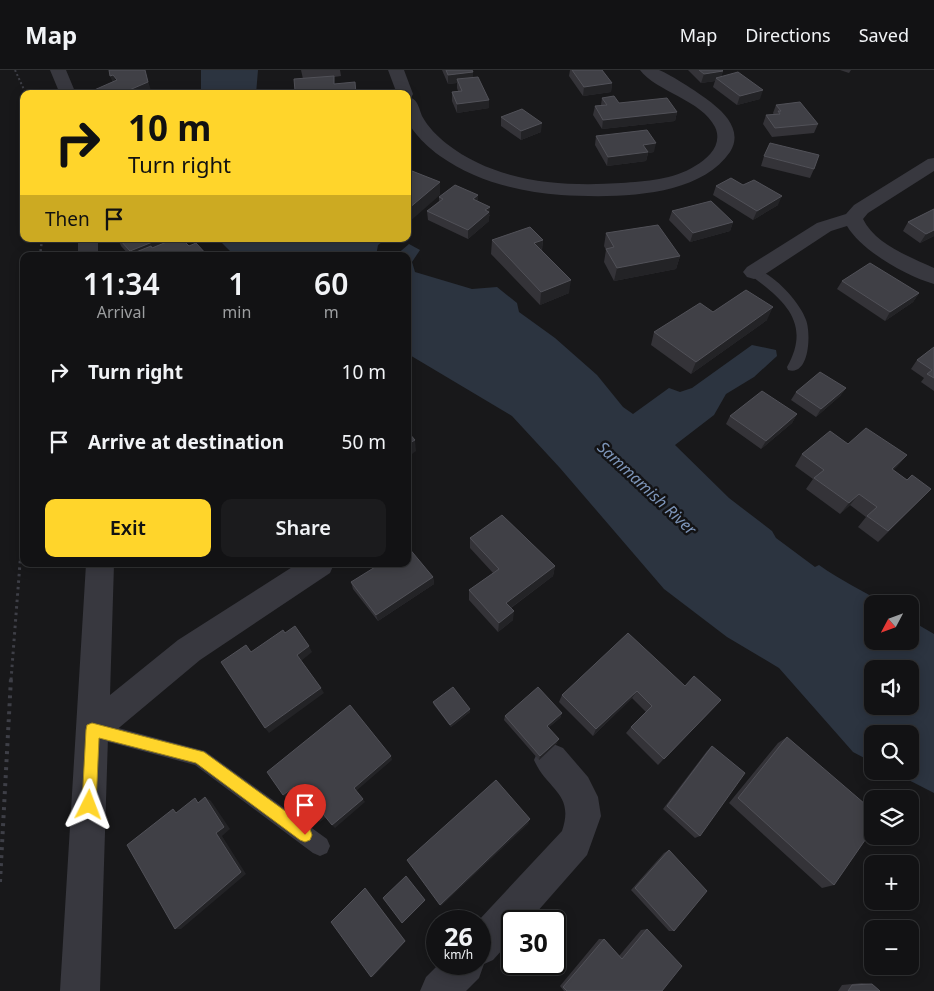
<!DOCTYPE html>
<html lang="en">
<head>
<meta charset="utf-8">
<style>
	body { margin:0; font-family:"Noto Sans",sans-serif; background:#1b1b1d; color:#f1f3f6; height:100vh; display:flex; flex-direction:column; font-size:19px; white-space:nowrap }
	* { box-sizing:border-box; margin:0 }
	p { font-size:16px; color:#9c9ea0 }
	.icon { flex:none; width:28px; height:28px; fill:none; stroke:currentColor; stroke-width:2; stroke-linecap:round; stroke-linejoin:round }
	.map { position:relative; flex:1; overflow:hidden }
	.details { position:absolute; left:20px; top:182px; width:391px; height:315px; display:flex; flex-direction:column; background:#121214; border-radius:10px; box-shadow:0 2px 12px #0003,0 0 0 1px #313234 }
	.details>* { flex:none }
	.hud { position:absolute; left:20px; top:20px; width:391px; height:152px; border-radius:10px; box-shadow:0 2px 12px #0003,0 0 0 1px #313234; background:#ffd52b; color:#111; overflow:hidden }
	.needle { width:32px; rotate:229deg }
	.tools { position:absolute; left:864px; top:525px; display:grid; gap:10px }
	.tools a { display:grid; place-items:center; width:55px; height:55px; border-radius:10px; background:#121214; box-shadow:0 2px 12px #0003,0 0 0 1px #313234; font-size:25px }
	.speed { position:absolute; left:426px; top:840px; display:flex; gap:10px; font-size:25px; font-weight:700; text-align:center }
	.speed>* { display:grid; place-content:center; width:65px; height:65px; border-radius:50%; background:#121214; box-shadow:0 2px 12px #0003,0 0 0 1px #313234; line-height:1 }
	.speed small { font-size:12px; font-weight:400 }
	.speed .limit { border:2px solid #111; border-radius:8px; background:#fff; color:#111 }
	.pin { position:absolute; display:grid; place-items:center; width:42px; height:42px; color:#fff; margin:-51px -21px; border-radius:50% 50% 50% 0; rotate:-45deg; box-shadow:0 0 5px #0007 }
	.pin .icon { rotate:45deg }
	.me { position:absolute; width:55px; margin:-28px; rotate:3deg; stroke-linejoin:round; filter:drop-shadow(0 0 4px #0008) }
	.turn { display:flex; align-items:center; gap:18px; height:105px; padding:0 25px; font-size:22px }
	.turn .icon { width:65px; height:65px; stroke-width:2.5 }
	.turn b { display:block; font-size:35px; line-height:42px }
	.then { display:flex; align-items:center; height:48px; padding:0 25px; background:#0003; gap:10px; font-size:19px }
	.eta { display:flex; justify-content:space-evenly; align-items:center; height:85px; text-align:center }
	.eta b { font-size:30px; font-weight:600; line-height:35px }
	.primary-button { display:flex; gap:10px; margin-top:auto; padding:10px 25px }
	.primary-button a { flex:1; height:58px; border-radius:10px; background:#ffd52b; color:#111; font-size:20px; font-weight:600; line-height:58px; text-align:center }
	.primary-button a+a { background:#1b1b1d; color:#f1f3f6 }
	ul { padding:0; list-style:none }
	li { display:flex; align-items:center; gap:15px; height:70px; padding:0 25px }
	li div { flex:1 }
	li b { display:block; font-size:19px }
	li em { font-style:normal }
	header { display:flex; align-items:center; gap:30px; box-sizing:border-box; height:70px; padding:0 25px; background:#121214; border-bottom:1px solid #313234 }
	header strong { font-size:24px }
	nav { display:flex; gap:28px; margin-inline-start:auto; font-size:18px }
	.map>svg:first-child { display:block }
	.water { fill:#2c3440; fill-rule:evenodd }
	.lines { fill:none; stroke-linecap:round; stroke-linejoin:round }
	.path-far3 { stroke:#3e3f47; stroke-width:2; stroke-dasharray:2 2.5; stroke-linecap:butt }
	.path-far2 { stroke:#3e3f47; stroke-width:2.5; stroke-dasharray:2 3; stroke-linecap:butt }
	.path-far1 { stroke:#3e3f47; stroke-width:3; stroke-dasharray:2.5 4; stroke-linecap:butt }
	.path { stroke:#3e3f47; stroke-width:4; stroke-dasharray:3 5; stroke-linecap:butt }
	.lane { fill:#38383f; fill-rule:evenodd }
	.street { fill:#38383f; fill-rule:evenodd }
	.wall { fill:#343338 }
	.shaded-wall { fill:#232326 }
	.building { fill:#404046; stroke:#515158 }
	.route { fill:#ffd52b; stroke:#a68a1c }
	.labels { text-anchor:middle; stroke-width:5; stroke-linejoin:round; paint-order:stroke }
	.water-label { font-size:16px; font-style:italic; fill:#7d95b9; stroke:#131315 }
</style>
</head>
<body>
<header>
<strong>Map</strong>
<nav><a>Map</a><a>Directions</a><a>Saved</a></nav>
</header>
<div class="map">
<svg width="934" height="921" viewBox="0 0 934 921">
	<rect width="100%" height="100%" fill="#18181a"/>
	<path class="water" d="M201 0H258L256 24H201Z
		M218 169H331L341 173 353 169H386L378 175 376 186H235Z
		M409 174 420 180 412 192 415 202 472 219 497 217 517 233 519 242 555 268 597 305 623 337 633 344 669 318 680 322 692 318 752 275 776 280 777 286 754 307 726 324 714 345 675 375 729 428 772 461 776 468 815 497 819 495C840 510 862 520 884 534H872V571H910V550L934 564V723L891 701H910V664H872V692L853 682 779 598 727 567 664 519 560 398 512 346 408 284V186H395ZM872 599H910V636H872Z"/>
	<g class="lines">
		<path class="path-far3" d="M15 0 26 24"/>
		<path class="path-far2" d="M40 186 42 169"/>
		<path class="path-far1" d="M11 610 24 441"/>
		<path class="path" d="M0 812 11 608"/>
		<path class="lane" d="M754 198C773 203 800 232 806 250 811 262 810 307 788 300L787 297C812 253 784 230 750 205L748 202 750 199Z
			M92 651 205 681 327 769 330 776 327 783 320 786 313 783 195 695 86 666 83 660 86 654Z"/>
		<path class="street" d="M50 0H66L76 24H60Z
			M388 0H404L413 24 411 28C418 30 419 39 422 46 428 57 437 66 447 74 496 112 561 117 621 113 646 111 673 110 695 96 709 88 723 74 715 57 702 30 655 21 640 0 645 0 654 0 659 0 670 4 704 26 713 34 728 46 742 63 730 82 698 129 612 128 561 125 519 122 475 111 440 86 430 79 411 62 408 50 405 43 408 32 408 24H397Z
			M934 88V101L868 143 863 149C875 174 910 187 934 198V214C906 206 862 181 847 156L831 161 761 207 754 209 747 207 743 202 747 197 817 153 846 144 854 135 928 89Z
			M78 169H98V186H78Z
			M86 494H114L110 625 178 570 297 494H334L330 503 200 590 108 667 100 921H60Z
			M551 673 563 678 588 707 598 727 601 746 587 785 529 851H512V869L493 890 484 894 479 908 466 921H420L426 907 439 894H480V851H478L562 761C575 723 547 720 534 690L539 678Z"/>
	</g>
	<path class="wall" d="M301 0H342H340L341 6 334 7 295 21 303 9Z
		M442 0H472L473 2V7L489 38 457 43 452 31V22L458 21 457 18V13L448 14Z
		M570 0H602L612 13 611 22 583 26 569 6Z
		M688 0H722L723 1 721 7 760 29 737 35 713 17 715 11 701 13Z
		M840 0H851L849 3Z
		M602 28 619 33 677 42 675 51 602 59 593 45 595 36 601 35Z
		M776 35 818 54 814 63 772 67 763 54 766 45H774L773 43Z
		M501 47 541 62 521 70 501 56Z
		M596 66 654 82 648 83 646 91 607 96 595 75Z
		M764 86 814 99 810 108 761 96Z
		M716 116 778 135 753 150 713 125Z
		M478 125V131L490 146H489V151L468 169 428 150 427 141 439 131V127Z
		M934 139V166L920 173 903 161 908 152Z
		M672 141 733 152 730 161 690 172 669 150Z
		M606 163 680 186 676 199 614 211 604 192 606 180 604 176Z
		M118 169H167L168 171 189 176 129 185 121 176Z
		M492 170H543L542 180 569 223 540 235 491 184Z
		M842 211 919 223 913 232 885 251 837 219Z
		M713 242 767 250 691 304 651 275 654 262Z
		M934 277V321L921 312 924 308 911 299 917 290Z
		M846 318 840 326 816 347 791 330 796 322Z
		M797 344 792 353 761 379 726 354 730 346Z
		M848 374 907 385 893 400 907 410 931 419 878 472 858 457 866 447 850 435 840 444 806 419 813 409 795 396 802 384Z
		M470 468 555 496 553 506 511 538 513 550 498 562 469 530V520L493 503 470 478Z
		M433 507 434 514 378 551 353 519 351 512Z
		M685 616 721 630 658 695 626 663 631 657 646 642 632 628 593 666 559 632 562 625Z
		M433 632 470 639V642L451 657 434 635Z
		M562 643 560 648 549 657 557 673 539 690 504 650 505 646Z
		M787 667 834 815 822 818 729 733 778 673Z
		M712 676 700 766 695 768 663 739 707 681Z
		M669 780 674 861H669L631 820 664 783Z
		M647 859 662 921H564L560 916 599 869H604L619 886 641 860Z
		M862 913 872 914 880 921H838L842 915Z"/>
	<path class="shaded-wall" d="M145 0 151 21 145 24H120Z
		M723 1 720 10 716 8 715 11 701 13 704 4Z
		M473 2V11L457 9V13L448 14V5Z
		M113 5 117 14 114 15 110 6Z
		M612 13 611 22 583 26 584 17Z
		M763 20 760 29 737 35 740 26Z
		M489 30V38L457 43V34Z
		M677 42 675 51 602 59 603 50Z
		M542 53 541 62 521 70V61Z
		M656 73 654 82 648 83 646 91 607 96 608 87 643 75Z
		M440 112V125L408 153V139Z
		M478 125V134L473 129Z
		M782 126 778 135 753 150 757 141Z
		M490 137 489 151 468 169V160L485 140Z
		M733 152 730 161 690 172 693 163Z
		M934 160V166L920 173 926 164Z
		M160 169H167L169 175 132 186 130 181Z
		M543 170 541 183 534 173Z
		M680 186 676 199 614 211 617 198Z
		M571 210 569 223 540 235 541 222Z
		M919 223 913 232 885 251 890 242Z
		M773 237 767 250 691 304 696 292Z
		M846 318 840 326 816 347 821 339Z
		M797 344 792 353 761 379 766 371Z
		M415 370 416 381 408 387V374Z
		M907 385 897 397 882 411 892 399Z
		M859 424 850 435 840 444 849 433Z
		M555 496 553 506 505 542 506 533Z
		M433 507 434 514 378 551 376 545Z
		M514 541 513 550 498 562 499 553Z
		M309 576 312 582 301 591 297 585Z
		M321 618 324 623 269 663 265 658Z
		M637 621 632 628 593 666 596 659Z
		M470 639V642L451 657 450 655Z
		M562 643 560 648 546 660 547 656Z
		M559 669 557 673 539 690 540 686Z
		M391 686 392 690 356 721 354 718Z
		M294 717 298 720 287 729 283 725Z
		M205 727 211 731 230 759 222 766 246 804 181 859H175L216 763Z
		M363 729 365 732 335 758 332 755Z
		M323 744 326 747 320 752 317 749Z
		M530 749 528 754 441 836 440 835Z
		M365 818 367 820 406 871 373 907H371Z
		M425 830V831L403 853H402Z"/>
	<path class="building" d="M109 0H145L148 12 120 24H96L92 21 117 10 113 5 110 6Z
		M446 0H472L473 2 448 5Z
		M572 0H602L612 13 584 17Z
		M699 0H722L723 1 704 4Z
		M738 2 763 20 740 26 716 8Z
		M334 6V14L355 12 356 24H292V21H295L294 9Z
		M478 7 489 30 457 34 452 22 462 21 457 9Z
		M614 26 619 33 667 28 677 42 603 50 595 36 607 35 602 28Z
		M800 32 818 54 775 58 766 45 780 44 778 41H781L776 35Z
		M522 39 542 53 521 61 501 47Z
		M647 60 656 73 643 75 648 82 608 87 596 66Z
		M770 73 819 85 814 99 764 86Z
		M412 101 440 112 408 139V105Z
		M731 108 743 115 754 110 782 126 757 141 716 116Z
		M455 115 478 125 473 129 490 137 485 140 489 142 468 160 427 141 443 129 439 127Z
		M711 131 733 152 693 163 672 141Z
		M934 139V160L926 164 908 152Z
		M658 155 680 186 617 198 606 179 614 177 606 163Z
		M530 157 543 170 534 173 571 210 541 222 492 170Z
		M119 169H160L130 181Z
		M174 169H182L189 176 196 173 208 186H126L151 176 152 178Z
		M870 193 919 223 890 242 842 211Z
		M746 220 773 237 696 292 654 262 700 233 713 242Z
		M934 277V308L927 304 932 300 917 290Z
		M820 302 846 318 821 339 796 322Z
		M762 321 797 344 766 371 730 346Z
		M866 358 907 385 892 399 907 410 912 405 931 419 888 461 867 446 877 437 859 424 849 433 814 408 824 400 802 384 830 361 848 374Z
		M408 362 415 370 408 374Z
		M502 445 555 496 506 533 514 541 499 553 469 520 499 499 470 468Z
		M408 477 433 507 376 545 351 512 380 494H408Z
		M295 556 309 576 297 585 321 618 265 658 221 592 246 575 251 582 283 560 285 563Z
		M628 563 685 616 694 606 721 630 664 689 631 657 652 636 637 621 596 659 562 625Z
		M453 617 470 639 450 655 433 632Z
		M538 617 562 643 547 656 559 669 540 686 505 646Z
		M350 635 391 686 354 718 363 729 332 755 323 744 317 749 294 717 283 725 267 702Z
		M787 667 872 740V760L834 815 738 728Z
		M712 676 745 703 700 766 667 736Z
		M496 710 530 749 440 835 407 790Z
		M205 727 224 757 216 763 241 802 175 859 127 775 173 739 176 743 195 728 198 733Z
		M669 780 707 821 674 861 635 818Z
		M406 806 425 830 402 853 383 828Z
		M365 818 405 871 371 907 331 852Z
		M647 859 682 896 662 921H567L563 917 604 869 622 889Z
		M872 914 880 921H848L852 915Z"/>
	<path class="route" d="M92 653 204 682 310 759 312 765 310 770 305 772 300 770 196 693 99 668 96 735 94 740 89 742 84 740 82 735 86 660 87 655Z"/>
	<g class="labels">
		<g class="water-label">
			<text transform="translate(647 418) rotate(43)" y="6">Sammamish River</text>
		</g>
	</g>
</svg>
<div class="tools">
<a><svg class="needle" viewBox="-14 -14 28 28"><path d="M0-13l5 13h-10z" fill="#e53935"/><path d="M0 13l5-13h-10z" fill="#9c9ea0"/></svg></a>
<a><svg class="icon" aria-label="sound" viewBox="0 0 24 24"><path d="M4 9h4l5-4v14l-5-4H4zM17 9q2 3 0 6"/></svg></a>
<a><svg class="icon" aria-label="search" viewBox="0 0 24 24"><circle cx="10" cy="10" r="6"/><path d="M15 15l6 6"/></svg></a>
<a><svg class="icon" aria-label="layers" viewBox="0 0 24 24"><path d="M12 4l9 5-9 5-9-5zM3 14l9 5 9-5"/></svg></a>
<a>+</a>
<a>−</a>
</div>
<div class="speed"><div>26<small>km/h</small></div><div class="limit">30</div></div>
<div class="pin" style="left:305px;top:765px;background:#d93025"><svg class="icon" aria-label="arrive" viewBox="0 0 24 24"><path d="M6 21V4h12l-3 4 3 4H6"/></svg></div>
<svg class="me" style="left:89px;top:735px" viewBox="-20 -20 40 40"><path d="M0-17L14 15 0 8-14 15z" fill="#ffd52b" stroke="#fff" stroke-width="4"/></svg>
<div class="hud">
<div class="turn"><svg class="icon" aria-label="right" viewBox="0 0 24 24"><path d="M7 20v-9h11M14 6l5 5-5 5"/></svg><div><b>10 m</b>Turn right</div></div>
<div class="then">Then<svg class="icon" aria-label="arrive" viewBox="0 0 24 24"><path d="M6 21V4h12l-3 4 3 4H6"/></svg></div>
</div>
<section class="details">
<div class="eta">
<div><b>11:34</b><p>Arrival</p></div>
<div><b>1</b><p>min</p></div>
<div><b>60</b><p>m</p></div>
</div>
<ul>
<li><svg class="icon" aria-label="right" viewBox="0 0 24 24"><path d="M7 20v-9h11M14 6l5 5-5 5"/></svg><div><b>Turn right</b></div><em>10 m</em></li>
<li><svg class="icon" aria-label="arrive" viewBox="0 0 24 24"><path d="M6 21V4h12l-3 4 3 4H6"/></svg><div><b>Arrive at destination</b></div><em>50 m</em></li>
</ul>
<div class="primary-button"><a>Exit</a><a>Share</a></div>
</section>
</div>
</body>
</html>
